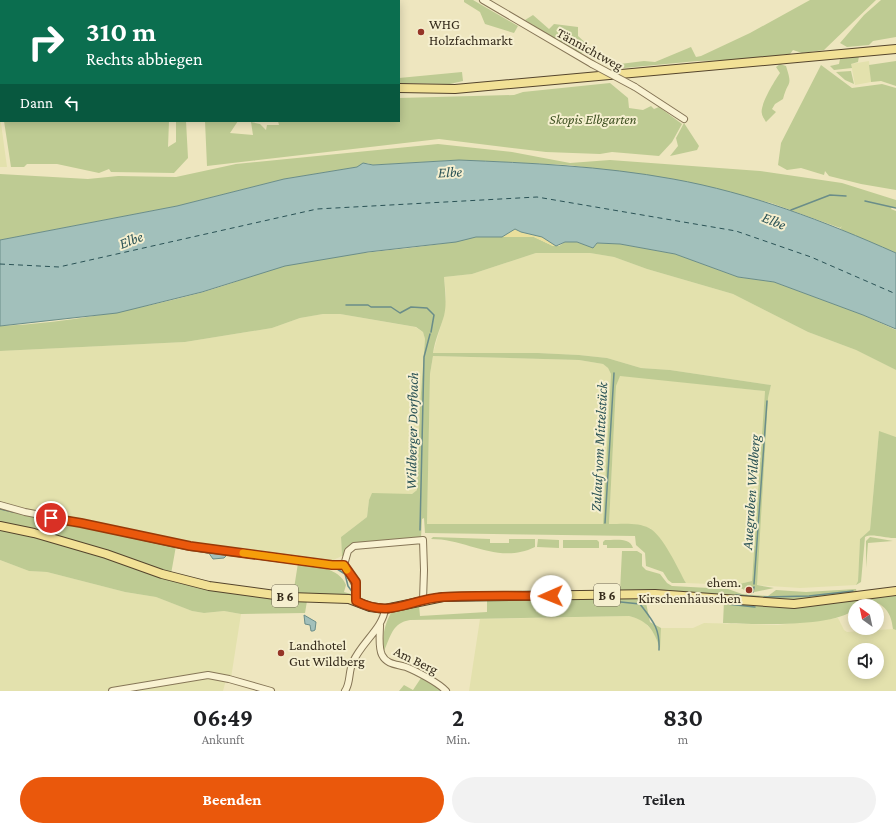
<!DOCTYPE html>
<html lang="de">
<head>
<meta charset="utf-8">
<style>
	body { margin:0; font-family:"Crimson Pro",serif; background:#f2f2f2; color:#202124; height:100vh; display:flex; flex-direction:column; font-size:15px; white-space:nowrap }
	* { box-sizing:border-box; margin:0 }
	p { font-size:13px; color:#757577 }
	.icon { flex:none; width:22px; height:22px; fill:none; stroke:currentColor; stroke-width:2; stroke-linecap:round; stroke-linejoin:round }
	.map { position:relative; height:691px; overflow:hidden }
	.sheet { display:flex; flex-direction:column; background:#fff; flex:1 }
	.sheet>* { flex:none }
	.hud { position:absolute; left:0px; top:0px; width:400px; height:122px; box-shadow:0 2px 10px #0003; background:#0b6e4f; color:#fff; overflow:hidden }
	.needle { width:26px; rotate:327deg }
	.controls { position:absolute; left:848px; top:599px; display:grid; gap:8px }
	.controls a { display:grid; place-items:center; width:36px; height:36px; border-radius:50%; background:#fff; box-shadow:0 2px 10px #0003; font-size:20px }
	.pin { position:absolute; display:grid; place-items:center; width:34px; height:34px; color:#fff; margin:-17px; border:2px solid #fff; border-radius:50%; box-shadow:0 1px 4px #0007 }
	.me { position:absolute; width:44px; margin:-22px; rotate:269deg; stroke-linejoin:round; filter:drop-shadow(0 0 3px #0008) }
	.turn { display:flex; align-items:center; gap:14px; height:84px; padding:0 20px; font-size:18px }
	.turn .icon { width:52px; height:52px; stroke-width:2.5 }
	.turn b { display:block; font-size:28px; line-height:34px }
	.then { display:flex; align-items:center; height:38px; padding:0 20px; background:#0003; gap:8px; font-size:15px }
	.eta { display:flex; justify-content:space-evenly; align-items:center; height:68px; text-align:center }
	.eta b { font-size:24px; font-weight:700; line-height:28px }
	.button { display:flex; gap:8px; margin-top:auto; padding:8px 20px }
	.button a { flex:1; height:46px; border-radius:24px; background:#ea580c; color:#fff; font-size:16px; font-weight:700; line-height:46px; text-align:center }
	.button a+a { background:#f2f2f2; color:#202124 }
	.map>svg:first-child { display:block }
	.farmland { fill:#e3e1ad; fill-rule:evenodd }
	.green { fill:#becb93; fill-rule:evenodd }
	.sand { fill:#eadf9c }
	.water { fill:#a2c0bb; stroke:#6a8d89 }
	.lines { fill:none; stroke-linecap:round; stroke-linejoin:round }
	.stream { stroke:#6a8d89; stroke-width:1.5 }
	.ferry { stroke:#2b5356; stroke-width:1; stroke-dasharray:5 4; stroke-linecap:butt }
	.minor-casing { stroke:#867657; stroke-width:8 }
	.major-casing { stroke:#54442c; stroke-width:10 }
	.minor { stroke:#f9f2d2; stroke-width:6 }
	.major { stroke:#f2e196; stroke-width:8 }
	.minor-bridge-casing { stroke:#867657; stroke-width:8; stroke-linecap:butt }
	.minor-bridge { stroke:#f9f2d2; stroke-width:6 }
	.route-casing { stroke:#983908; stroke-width:10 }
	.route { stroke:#ea580c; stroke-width:7 }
	.slow { stroke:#f59e0b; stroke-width:7 }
	.poi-dot { fill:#953527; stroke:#f5efcf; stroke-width:1.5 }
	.labels { text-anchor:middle; stroke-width:4; stroke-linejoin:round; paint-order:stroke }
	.shield { fill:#f5efcf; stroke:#6f6652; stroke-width:1 }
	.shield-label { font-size:13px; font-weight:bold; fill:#362c1c }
	.poi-label { font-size:14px; fill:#362c1c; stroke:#f5efcf; text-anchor:start }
	.street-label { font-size:14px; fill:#362c1c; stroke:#f5efcf }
	.park-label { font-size:14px; font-style:italic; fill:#405223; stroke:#f5efcf }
	.water-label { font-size:15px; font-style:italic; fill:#2b5356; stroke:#f5efcf }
</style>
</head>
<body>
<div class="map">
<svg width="896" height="691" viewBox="0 0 896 691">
	<rect width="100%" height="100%" fill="#eee6bf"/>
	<path class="farmland" d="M869 61 871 82 855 85 851 64Z
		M0 116 7 167H0Z
		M536 253H590L614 257 647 269 733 294 808 332 856 350 896 370V437L879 432 870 530 860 539 858 581 856 585 800 588 756 585 768 398 771 385 670 370 641 368 607 358 579 355 538 353H433L444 315 446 295 444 277 472 274Z
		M323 314H340L415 327 423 332 425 339 420 406 417 490 412 494 369 500 367 517 341 537 342 556 331 561 317 558H299L176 542 95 523 51 516 0 503V351L185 342 272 328 300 318Z
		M433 356 579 360 603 364 608 368 611 374 603 525 427 524 430 374Z
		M620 375 765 391 752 581 735 585 686 583 657 535 650 528 609 524 616 386Z
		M0 560 29 571 47 572 125 592 156 597 192 611 204 613 224 611 241 614 231 678 226 680 223 691H0Z
		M629 616 642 620 655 634 659 647 661 628H693L704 623 778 625 838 618 844 630 847 632 893 629 896 630V691H469L480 619ZM855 650H877V672H855Z"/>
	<path class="green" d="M464 0H473L518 26 514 33 485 24 480 12 464 2Z
		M810 0H876L824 50 802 53 793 50 790 54 736 60 697 61 614 69 612 65 644 61 655 62 691 47 696 57 701 56 750 33Z
		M881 0H896V37L873 41 869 45 847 47 840 43 864 15Z
		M533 15 549 29 554 24 578 27V36L589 46 587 51 579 54 525 20Z
		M859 56 858 62 851 64 852 68 834 70 830 66 839 64 840 59Z
		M896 61V86L881 81 871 82 869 65Z
		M780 64 786 66C793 88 788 79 783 99L775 104 772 109 776 112 766 122C765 120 762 116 762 114 759 106 775 80 780 73L776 67Z
		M821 65 852 88 882 84 896 88V190L861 184 829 176 825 171 824 175 801 168 787 170 778 165 781 143Z
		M851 71 854 84 845 80 836 72Z
		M462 72 463 81 450 84 399 83V78Z
		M610 83 628 98 629 108 643 110 651 106 654 109 659 107 682 124 672 142 659 156 612 152 600 154 546 152 439 139 207 166 205 121H238L230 133 253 135 251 122 260 124 266 130 267 125H279L278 121H399V98L514 95 523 92Z
		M4 121H169L168 147 176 142V121H186L188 158 174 173 111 172 109 169 99 173 57 164H27L24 167H11Z
		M684 123 699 146 697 150 670 156 678 146 676 138Z
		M438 144 512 152 570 163 610 160 760 171 842 183 896 200V207H892L891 209 896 211V253L840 229 842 226 840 228 771 203 673 179 568 165 459 160 373 165 367 163 357 167 284 179 177 206 0 240V174L88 179 118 176 176 177 236 164Z
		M476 237H534L553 246H559L565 242H577L593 248 597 243 620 244 675 254 738 277 774 282 863 315 896 330V370L856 350 808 332 733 294 647 269 614 257 590 253H536L472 274 444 277C445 290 447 304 444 316 440 329 435 340 433 353H538L579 355 607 358 641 368 670 370 771 385 768 398 757 585 774 588 750 593 735 585 752 581 765 391 620 376 616 386 609 524C621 524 638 522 649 528 663 535 678 569 686 583H672L668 580 663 572 646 566 645 553 636 545 635 536 425 533 424 518 422 519 421 538 354 543 344 557 342 556 341 537 367 517 369 500 372 493 412 494 417 490 420 406 425 339 423 332 416 327 340 314H323L300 318 272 328 185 342 0 351V326C68 323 135 310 200 293 229 285 256 274 284 266 347 250 414 252 476 237ZM433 356 579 360 603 364 608 368 611 374 603 524H427L430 374Z
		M879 431 896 437V538C887 539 872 533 865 537L861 582 856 585 858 581 860 539 870 530Z
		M0 508 25 515 83 524 176 546 171 574 0 523Z
		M0 529 34 535 104 555 162 576 307 601 305 613 241 614 224 611 204 613 192 611 156 597 125 592 47 572 29 571 0 560Z
		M433 537 490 539V543H509V539H535V547C498 565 468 539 431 539Z
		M870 537 893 541 868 543 866 568V541Z
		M538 539 559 540V548L537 547Z
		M563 540H597L599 542V548H563Z
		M605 540C615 540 630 537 633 548H607V545H603V542Z
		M622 551H637L642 554V566L646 570 660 574 667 583 672 586 728 589 742 594 768 596 776 590 806 592 856 589 857 593 794 601 666 591H620Z
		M298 563C315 567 339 567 346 585L344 592 355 595 353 597 293 595Z
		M896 594V630L893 629C891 612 885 604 868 600L860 606H855V609C834 628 753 624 723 623L724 602 778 607Z
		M487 598H645L650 622 661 628 660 649C654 630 648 621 629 616L410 620C392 623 391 636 384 651 381 640 385 623 391 613L419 605 420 616 487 612Z
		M421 678 443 691H399L404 685 413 690Z"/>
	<path class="sand" d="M515 229 521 232 542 237 556 246H553L534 237H502Z"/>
	<path class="water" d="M459 160C530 163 602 166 673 179 751 193 824 221 896 253V329L863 315 774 282 738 277 675 254 620 244 597 243 593 248 577 242H565L556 246 542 237 521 232 515 229 502 237H476L456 242 368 252 285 266 202 292 117 313 0 326V240L177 206 284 179 357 167 363 163 373 165Z
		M208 552 227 555 224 558 213 559Z
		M304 615 316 622 315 630 313 631H311L310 625 305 624Z"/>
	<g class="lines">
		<path class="stream" d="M865 201 896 208
			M791 210 830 195 846 196
			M346 305H368L371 307H391L400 313 411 307 427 308 434 315 431 332
			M0 509 13 512
			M26 515 67 523
			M605 523 614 373
			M420 530 424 357 430 334
			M143 540 186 549
			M198 551 208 553
			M334 567 345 574 348 586 353 593
			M754 584 767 401
			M753 592 754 587
			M736 595 759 597
			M764 597 809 596 853 591
			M611 601 640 604C653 621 660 628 659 650
			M717 603 755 607"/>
		<path class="ferry" d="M0 264 59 267 317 209 537 197 736 231 811 257 896 294"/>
		<g class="minor-casing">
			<path id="minor" d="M136 0 138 1
				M483 0 592 64
				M635 87 684 119
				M0 505 25 512 81 523 190 547 332 565H344
				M344 565 348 551 354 546 423 540 424 570 423 600
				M344 565C351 578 359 585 356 601
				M380 625C380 634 378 647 382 655 387 665 397 664 406 667 416 671 439 683 446 691
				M112 691 208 675 229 679 271 691
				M345 691C351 682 348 672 353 662 361 643 383 628 385 609"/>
		</g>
		<g class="major-casing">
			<path id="major" d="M231 0 232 1
				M399 88 455 89 896 49
				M0 526 34 533 106 554 162 574 209 586 290 597 349 599 370 607 385 609 443 597 655 594 794 604 896 591"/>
		</g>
		<use href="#minor" class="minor"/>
		<use href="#major" class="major"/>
		<g class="minor-bridge-casing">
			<path id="minor-bridge" d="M592 64 635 87"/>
		</g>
		<use href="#minor-bridge" class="minor-bridge"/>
	</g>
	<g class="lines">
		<g class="route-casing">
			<path id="route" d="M51 518 81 523 190 546 332 565H344L356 582V601C392 619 408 599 443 597 479 595 515 596 551 596"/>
		</g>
		<use href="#route" class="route"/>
		<path class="slow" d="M243 553 332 565H344L347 570"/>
	</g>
	<g class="poi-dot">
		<circle cx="421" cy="32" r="4"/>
		<circle cx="749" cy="590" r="4"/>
		<circle cx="281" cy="653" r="4"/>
	</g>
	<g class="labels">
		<g class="shield">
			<rect x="594" y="584" width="26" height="22" rx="3"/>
			<rect x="272" y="585" width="26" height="22" rx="3"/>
		</g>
		<g class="shield-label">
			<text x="607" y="600">B 6</text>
			<text x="285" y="601">B 6</text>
		</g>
		<g class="poi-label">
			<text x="429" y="29">WHG<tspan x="429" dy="16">Holzfachmarkt</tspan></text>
			<text x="741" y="587" text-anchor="end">ehem.<tspan x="741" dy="16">Kirschenhäuschen</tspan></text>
			<text x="289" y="650">Landhotel<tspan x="289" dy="16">Gut Wildberg</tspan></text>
		</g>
		<g class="street-label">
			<text transform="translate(590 49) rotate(29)" y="5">Tännichtweg</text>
			<text transform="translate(416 660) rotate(26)" y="5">Am Berg</text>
		</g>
		<g class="park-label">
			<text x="593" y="124">Skopis Elbgarten</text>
		</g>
		<g class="water-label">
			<text transform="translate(450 172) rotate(-2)" y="5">Elbe</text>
			<text transform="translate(774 221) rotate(22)" y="5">Elbe</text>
			<text transform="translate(131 240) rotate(-21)" y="5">Elbe</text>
			<text transform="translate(412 431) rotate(-89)" y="5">Wildberger Dorfbach</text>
			<text transform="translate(599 447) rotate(-87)" y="5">Zulauf vom Mittelstück</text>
			<text transform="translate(751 492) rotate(-86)" y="5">Auegraben Wildberg</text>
		</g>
	</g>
</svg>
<div class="controls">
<a><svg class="needle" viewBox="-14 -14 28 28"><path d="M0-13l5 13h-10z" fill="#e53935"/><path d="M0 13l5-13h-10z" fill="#757577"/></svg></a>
<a><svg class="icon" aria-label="sound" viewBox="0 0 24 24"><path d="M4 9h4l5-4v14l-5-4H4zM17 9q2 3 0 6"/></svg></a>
</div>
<div class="pin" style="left:51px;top:518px;background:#d93025"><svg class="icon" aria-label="arrive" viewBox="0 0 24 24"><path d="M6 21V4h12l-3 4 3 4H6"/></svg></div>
<svg class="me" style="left:551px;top:596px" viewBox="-20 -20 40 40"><circle r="19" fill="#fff"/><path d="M0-13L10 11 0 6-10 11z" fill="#ea580c"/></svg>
<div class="hud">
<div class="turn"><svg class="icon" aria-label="right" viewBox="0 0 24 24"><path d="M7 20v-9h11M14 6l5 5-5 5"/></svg><div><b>310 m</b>Rechts abbiegen</div></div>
<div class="then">Dann<svg class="icon" aria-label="left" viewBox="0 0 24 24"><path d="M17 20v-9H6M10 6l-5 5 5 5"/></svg></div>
</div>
</div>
<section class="sheet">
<div class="eta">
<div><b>06:49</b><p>Ankunft</p></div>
<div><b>2</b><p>Min.</p></div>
<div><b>830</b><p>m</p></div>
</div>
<div class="button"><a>Beenden</a><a>Teilen</a></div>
</section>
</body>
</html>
